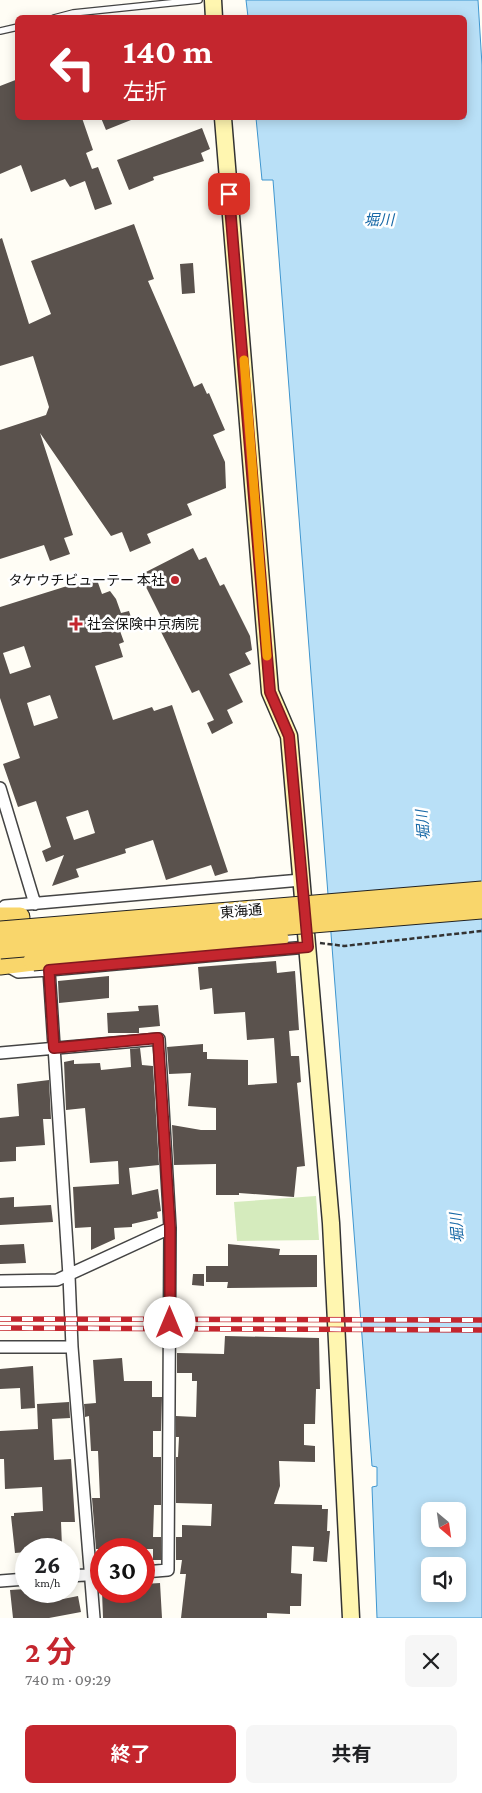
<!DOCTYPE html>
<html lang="ja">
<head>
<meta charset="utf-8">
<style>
	body { margin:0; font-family:"Crimson Pro","Noto Sans JP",serif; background:#f6f6f6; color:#202124; height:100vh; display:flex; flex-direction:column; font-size:19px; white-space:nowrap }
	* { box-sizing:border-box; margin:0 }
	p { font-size:16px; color:#757577 }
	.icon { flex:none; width:28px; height:28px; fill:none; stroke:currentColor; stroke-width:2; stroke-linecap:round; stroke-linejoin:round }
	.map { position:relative; height:1618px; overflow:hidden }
	.panel { display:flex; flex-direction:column; background:#fff; flex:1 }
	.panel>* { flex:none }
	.top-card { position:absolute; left:15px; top:15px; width:452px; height:105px; border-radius:8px; box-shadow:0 2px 12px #0003; background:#c4262e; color:#fff; overflow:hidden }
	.needle { width:32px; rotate:151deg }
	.buttons { position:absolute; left:421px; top:1502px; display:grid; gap:10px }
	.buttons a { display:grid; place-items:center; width:45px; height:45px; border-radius:8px; background:#fff; box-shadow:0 2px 12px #0003; font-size:25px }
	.speed { position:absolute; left:15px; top:1538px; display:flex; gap:10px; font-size:25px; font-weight:700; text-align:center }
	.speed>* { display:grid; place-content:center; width:65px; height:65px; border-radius:50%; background:#fff; box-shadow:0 2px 12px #0003; line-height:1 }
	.speed small { font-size:12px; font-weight:400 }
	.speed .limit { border:8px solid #d22; background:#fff; color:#111 }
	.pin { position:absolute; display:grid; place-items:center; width:42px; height:42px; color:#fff; margin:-21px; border-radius:10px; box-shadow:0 2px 8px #0006 }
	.me { position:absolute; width:55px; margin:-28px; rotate:0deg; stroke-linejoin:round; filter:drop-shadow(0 0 4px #0008) }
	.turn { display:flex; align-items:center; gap:18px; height:105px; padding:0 25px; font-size:22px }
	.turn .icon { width:65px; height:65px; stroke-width:2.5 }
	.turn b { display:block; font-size:35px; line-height:42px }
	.round { display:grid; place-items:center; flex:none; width:52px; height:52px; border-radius:8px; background:#f6f6f6 }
	.summary { display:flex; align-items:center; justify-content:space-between; height:85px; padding:0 25px }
	h1 { font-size:30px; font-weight:700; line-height:38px; color:#c4262e }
	.button { display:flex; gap:10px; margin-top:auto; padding:10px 25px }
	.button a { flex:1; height:58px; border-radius:8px; background:#c4262e; color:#fff; font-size:20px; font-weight:700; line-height:58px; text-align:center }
	.button a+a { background:#f6f6f6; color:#202124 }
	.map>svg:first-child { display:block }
	.green { fill:#d5ebbd }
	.water { fill:#b9e0f7; stroke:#3f96cf; fill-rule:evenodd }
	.building { fill:#5a524d; fill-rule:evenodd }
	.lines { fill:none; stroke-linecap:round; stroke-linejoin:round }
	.lane-casing { stroke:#444; stroke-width:8 }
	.street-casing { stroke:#444; stroke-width:14 }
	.secondary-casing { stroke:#333; stroke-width:19 }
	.primary-casing { stroke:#222; stroke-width:21 }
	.path { stroke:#333; stroke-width:2.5; stroke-dasharray:5 2.5; stroke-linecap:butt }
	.lane { stroke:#fff; stroke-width:5.5 }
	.street { stroke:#fff; stroke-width:11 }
	.secondary { stroke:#fff6b0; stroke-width:16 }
	.primary { stroke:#f9d66b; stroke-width:19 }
	.rail-casing { stroke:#c4262e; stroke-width:5.5 }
	.rail { stroke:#fff; stroke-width:4; stroke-dasharray:11; stroke-linecap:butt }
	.primary-bridge-casing { stroke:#222; stroke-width:21; stroke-linecap:butt }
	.primary-bridge { stroke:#f9d66b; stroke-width:19 }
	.route-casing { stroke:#7f191e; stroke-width:12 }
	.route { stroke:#c4262e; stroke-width:9 }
	.slow { stroke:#f59e0b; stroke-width:9 }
	.poi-dot { fill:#c4262e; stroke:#fff; stroke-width:2 }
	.labels { text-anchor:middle; stroke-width:5; stroke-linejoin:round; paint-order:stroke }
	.poi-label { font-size:14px; fill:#111; stroke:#fff; text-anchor:end }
	.street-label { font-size:14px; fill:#111; stroke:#fff }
	.water-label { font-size:15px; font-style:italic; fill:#1768a6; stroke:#fff }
</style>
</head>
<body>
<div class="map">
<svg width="482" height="1618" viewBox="0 0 482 1618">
	<rect width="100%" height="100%" fill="#fffdf5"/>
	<path class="green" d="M316 1196 319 1240 237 1241 234 1202Z"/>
	<path class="water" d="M246 0H478L482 65V1618H377L372 1487 377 1486V1467L372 1466 273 180H262L256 118H465V18L248 17ZM430 1511H458V1539H430ZM430 1566H458V1594H430Z"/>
	<path class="building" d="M18 79V118H82L93 150 86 153 92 169 98 167 112 204 95 210 85 181 70 187 65 179 31 192 21 165 0 174V86Z
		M101 118H136L106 130Z
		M202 128 210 149 201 153 204 161 153 177 154 180 129 190 117 160Z
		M134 224 154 279 148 281 194 387 202 383 207 394 209 393 225 430 213 435 225 462 226 488 187 504 192 515 147 534 151 543 130 552 122 532 111 536 40 433 73 535 64 538 70 554 50 561 44 545 0 559V430L46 415 49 407 33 356 0 366V239L2 238 29 324 51 314 31 261Z
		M193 263 195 293 182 294 180 264Z
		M193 548 199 560 206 557 220 586 224 584 250 636 252 650 245 653 251 664 229 674 243 702 227 710 233 723 212 734 207 723 214 720 199 690 192 693 155 620 161 617 140 575Z
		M96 577 102 594 110 591 116 599 121 613 129 611 133 623 120 631 124 642 119 644 123 657 95 666 113 720 152 707 154 711 172 705 228 872 215 876 211 865 166 880 153 840 125 849 126 853 76 869 79 877 52 886 64 855 46 862 42 851 51 847 36 801 18 807 3 764 20 758 0 698V607ZM24 646 31 667 10 674 3 653ZM50 695 58 718 34 726 27 703ZM88 810 95 833 74 840 66 817Z
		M276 961 277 973 295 971 299 1030 289 1031 291 1056H299L301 1082 297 1083 305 1166 297 1167 294 1197 239 1193V1195H216V1164L174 1165 172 1125 201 1130H216V1108L188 1106 191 1073 169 1074 167 1047 203 1044V1052H207V1059L248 1060V1085L277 1083 274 1038 247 1040 245 1012 214 1014 212 988 200 990 198 967Z
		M109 976V998L59 1003 58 981Z
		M158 1005 160 1026 139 1028V1033H108L107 1013 139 1011 138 1006Z
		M140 1048 142 1065 153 1066 159 1165 129 1168 132 1195 158 1189 161 1211 157 1212 158 1218 132 1224V1227L114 1228 115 1239 91 1250V1227L75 1228 73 1187 119 1184 118 1161 90 1163 85 1108 66 1110 64 1062 74 1060V1064L100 1063 101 1070 131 1067 130 1049Z
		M49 1080 51 1119H43L45 1145 16 1147V1161L0 1162V1118L19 1116 17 1084Z
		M14 1197V1207L51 1205 53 1222 0 1225V1198Z
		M24 1244 26 1263 0 1264V1245Z
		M228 1244 280 1249 279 1255H317V1287L227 1288 228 1282H206V1266H228Z
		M193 1274H204V1286L192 1285Z
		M225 1336 319 1338 320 1389H316L315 1424H304V1445L315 1446V1462L279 1461 280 1486 274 1504 322 1505V1509H328L327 1531H330L327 1562 313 1561 314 1547 292 1546 291 1573 302 1574 301 1606H290V1614L267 1613V1618H181L186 1574H180L182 1560H176V1537H182V1525L211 1526 212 1504 176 1503V1457H178L179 1437H176V1416L196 1417 197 1381H192V1373H177V1353L224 1354Z
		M122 1358 124 1381H152V1397H162L161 1431H153V1457H161V1505H154L153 1537H161V1560H153V1549H96L92 1498H100L98 1451H91L89 1416 85 1417 84 1404 96 1403 93 1360Z
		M33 1366 35 1408 21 1409 20 1388 0 1389V1369Z
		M69 1402 70 1418 52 1419 54 1460 71 1459 75 1522H61L62 1547 26 1549V1552L15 1553 11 1516H14V1513L43 1511 42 1487 5 1489 4 1459H0V1431L38 1429 37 1404Z
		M160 1583 162 1618H103L102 1591H144V1584Z
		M26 1589V1591H63V1599L78 1596 81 1612 49 1618H13L10 1590Z"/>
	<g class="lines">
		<g class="lane-casing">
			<path id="lane" d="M54 18 73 13 199 0
				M0 31 18 27"/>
		</g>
		<g class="street-casing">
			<path id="street" d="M0 788 35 904
				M0 911 5 906 301 880
				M9 967 18 972 49 970 307 947
				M49 970 69 1276 72 1347 94 1618
				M0 1053 159 1039 170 1228 168 1570 144 1572
				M0 1281 57 1280 170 1228
				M0 1347H72
				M69 1576 101 1574
				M0 1581 26 1579"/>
		</g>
		<g class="secondary-casing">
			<path id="secondary" d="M213 0 214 18
				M223 118 270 692 289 736 331 1223 351 1618"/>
		</g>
		<g class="primary-casing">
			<path id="primary" d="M0 917H20
				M0 965 33 961"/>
		</g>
		<path class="path" d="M320 943 344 946 482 931"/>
		<use href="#lane" class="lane"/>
		<use href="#street" class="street"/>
		<use href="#secondary" class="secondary"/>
		<use href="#primary" class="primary"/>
		<g class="rail-casing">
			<path id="rail" d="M0 1319 482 1320
				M0 1328 482 1330"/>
		</g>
		<use href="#rail" class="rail"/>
		<g class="primary-bridge-casing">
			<path id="primary-bridge" d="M0 931 482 891
				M0 949 482 909
				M33 961 279 939"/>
		</g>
		<use href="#primary-bridge" class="primary-bridge"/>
	</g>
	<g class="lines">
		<g class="route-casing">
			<path id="route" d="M170 1323V1228L158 1038 54 1048 49 970 308 947 289 736 270 692 229 194"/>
		</g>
		<use href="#route" class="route"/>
		<path class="slow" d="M244 360 267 656"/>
	</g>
	<g class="poi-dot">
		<circle cx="175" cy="580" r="5"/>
		<path d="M73.5 616.5h5v5h5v5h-5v5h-5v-5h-5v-5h5z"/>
	</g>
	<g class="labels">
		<g class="poi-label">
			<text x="165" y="585">タケウチビューテー 本社</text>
			<text x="87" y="629" text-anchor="start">社会保険中京病院</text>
		</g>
		<g class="street-label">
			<text transform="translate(241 911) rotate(-5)" y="5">東海通</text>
		</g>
		<g class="water-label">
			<text x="379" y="225">堀川</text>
			<text transform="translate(423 825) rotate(-95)" y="5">堀川</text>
			<text transform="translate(457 1228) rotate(-95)" y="5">堀川</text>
		</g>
	</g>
</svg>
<div class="buttons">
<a><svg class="needle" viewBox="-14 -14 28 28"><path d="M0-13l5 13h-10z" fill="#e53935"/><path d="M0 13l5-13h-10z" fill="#757577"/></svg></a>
<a><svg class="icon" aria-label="sound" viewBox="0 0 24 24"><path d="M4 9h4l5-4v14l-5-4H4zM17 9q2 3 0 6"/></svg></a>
</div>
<div class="speed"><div>26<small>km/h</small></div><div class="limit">30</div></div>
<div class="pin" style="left:229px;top:194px;background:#d93025"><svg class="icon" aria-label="arrive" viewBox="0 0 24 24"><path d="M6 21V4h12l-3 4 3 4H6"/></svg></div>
<svg class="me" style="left:170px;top:1323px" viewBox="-20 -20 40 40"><circle r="19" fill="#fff"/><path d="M0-13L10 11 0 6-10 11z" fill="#c4262e"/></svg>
<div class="top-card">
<div class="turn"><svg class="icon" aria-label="left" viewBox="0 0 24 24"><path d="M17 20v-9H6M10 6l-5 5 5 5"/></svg><div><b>140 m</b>左折</div></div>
</div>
</div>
<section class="panel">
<div class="summary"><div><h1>2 分</h1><p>740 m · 09:29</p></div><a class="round"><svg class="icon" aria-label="close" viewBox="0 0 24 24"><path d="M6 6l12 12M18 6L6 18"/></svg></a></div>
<div class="button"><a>終了</a><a>共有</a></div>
</section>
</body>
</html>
